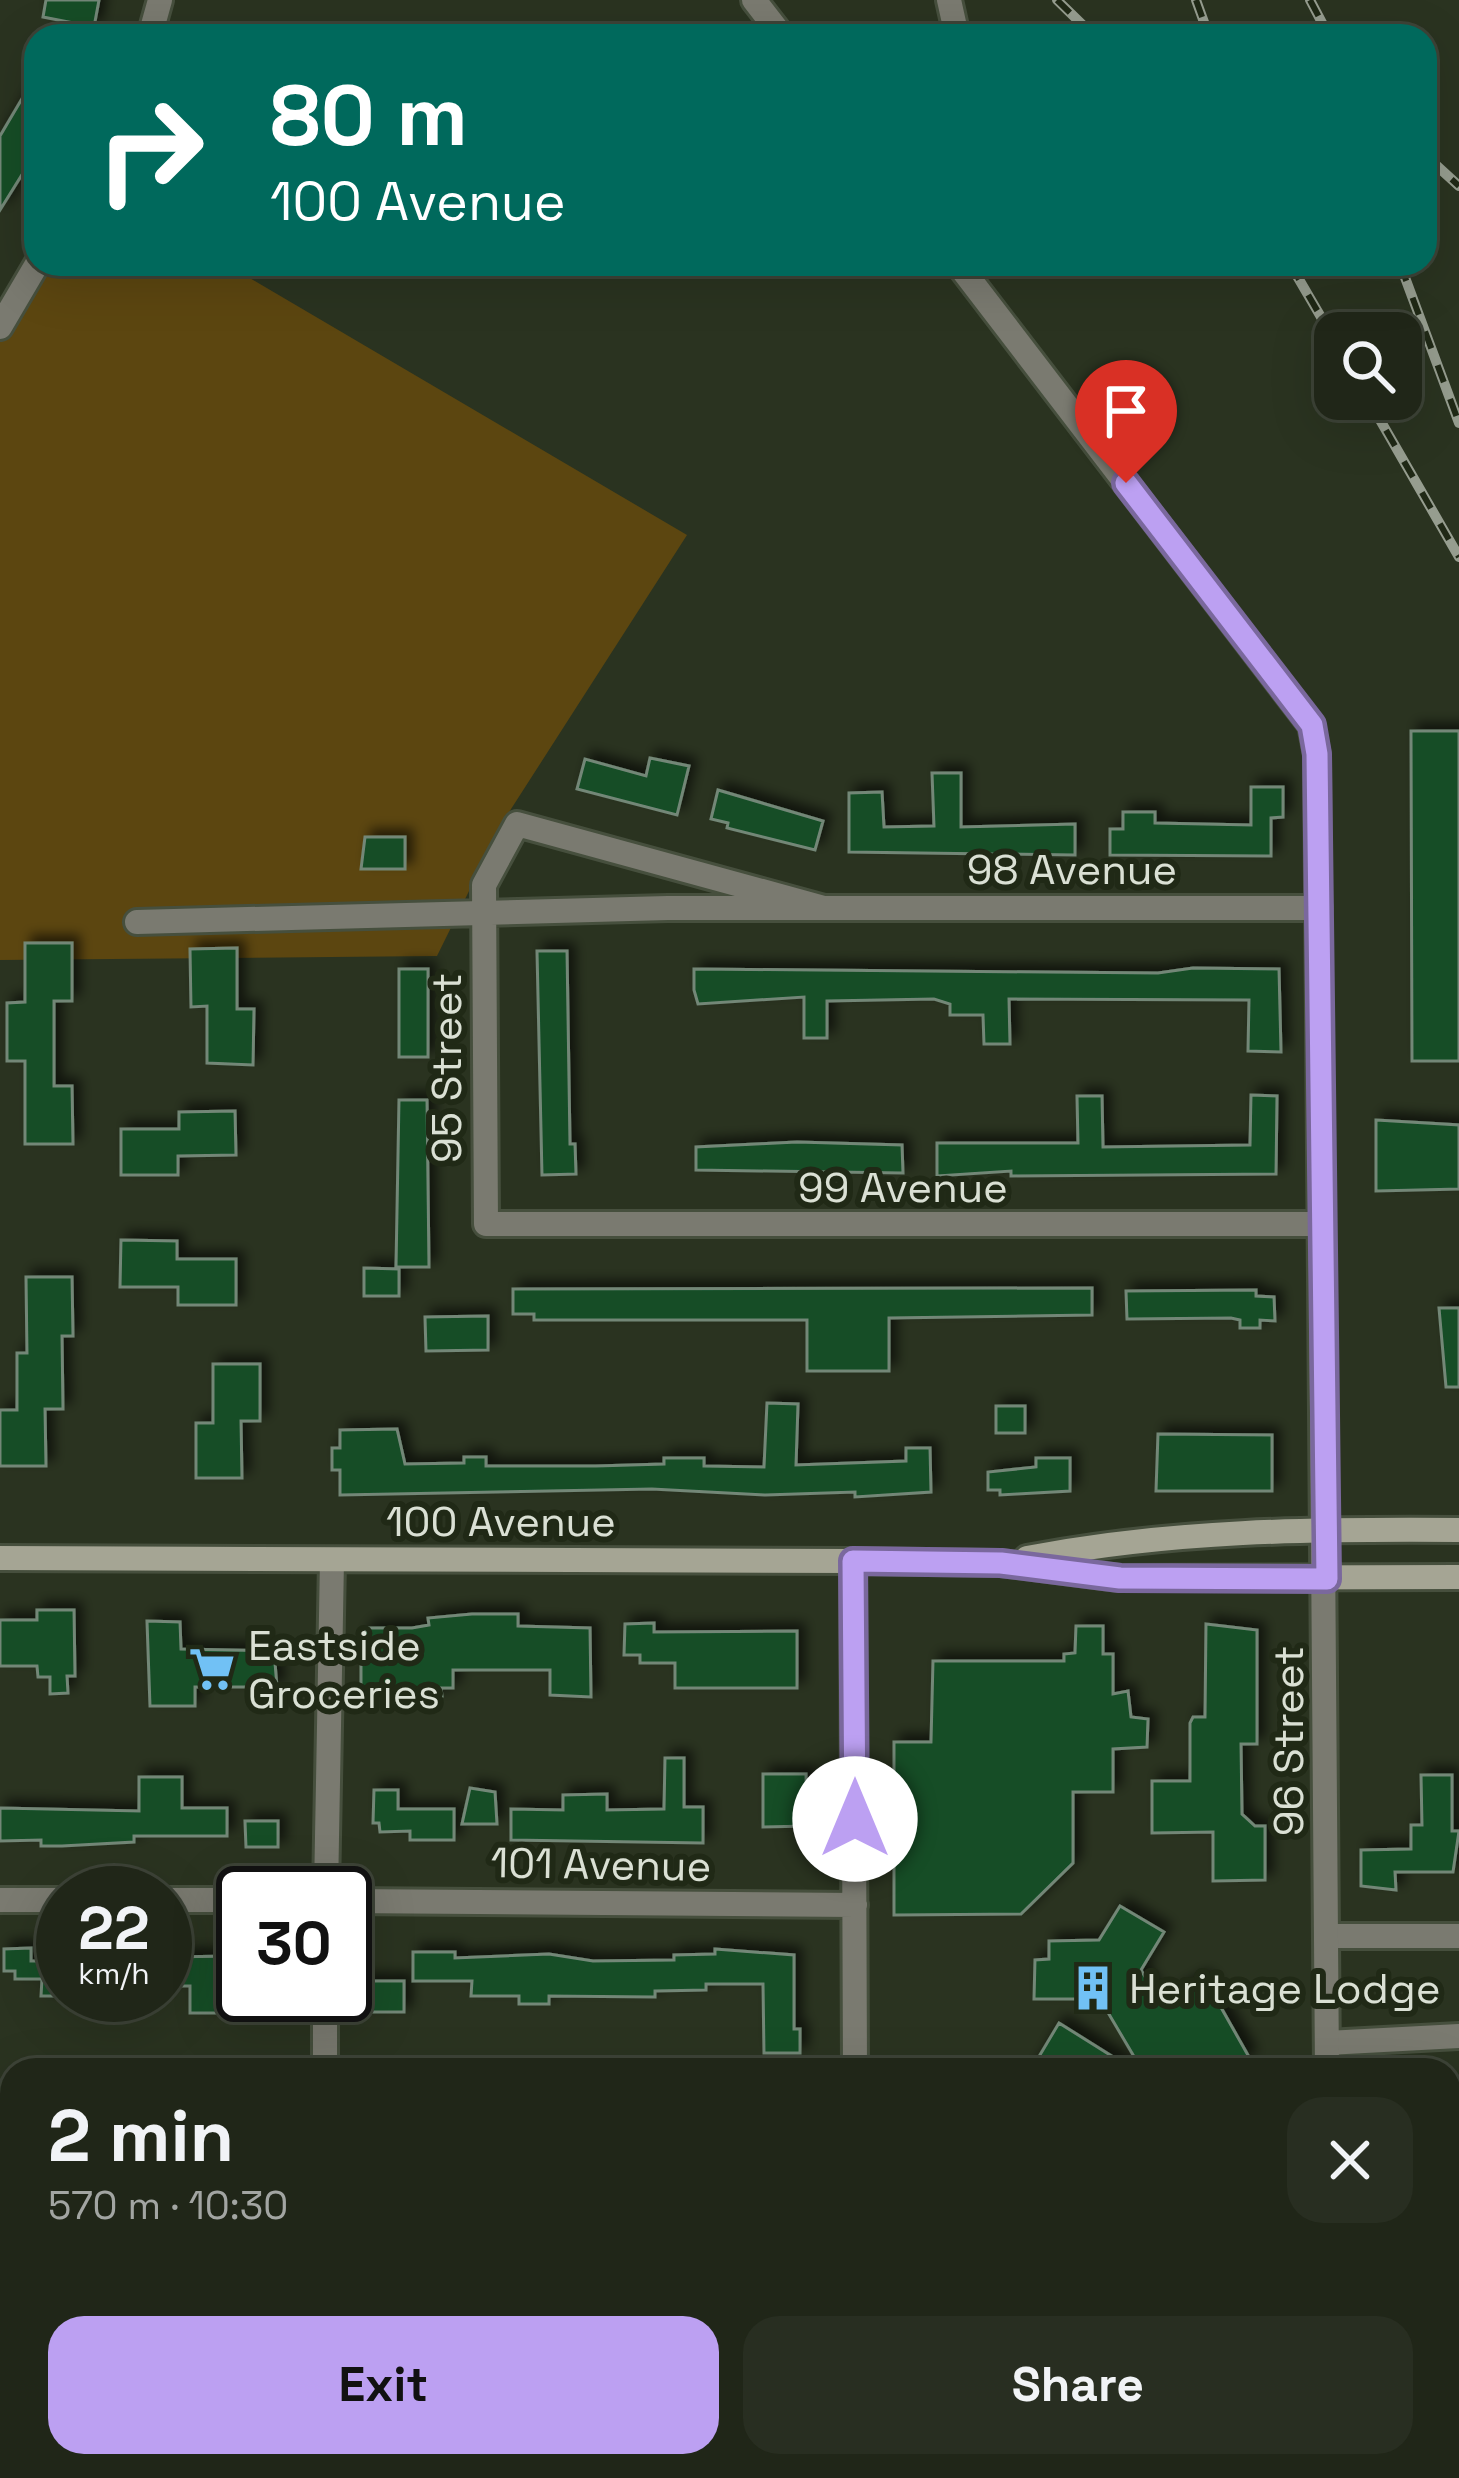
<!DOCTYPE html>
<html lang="en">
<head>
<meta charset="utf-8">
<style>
	body { margin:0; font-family:"Space Grotesk",sans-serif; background:#282e21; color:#f1f3f6; height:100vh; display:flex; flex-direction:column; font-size:45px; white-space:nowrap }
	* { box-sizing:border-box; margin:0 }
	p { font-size:39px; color:#a2a5a2 }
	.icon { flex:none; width:66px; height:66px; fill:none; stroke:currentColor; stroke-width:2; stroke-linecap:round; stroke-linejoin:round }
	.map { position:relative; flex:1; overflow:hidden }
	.drawer { position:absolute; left:0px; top:2058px; width:1461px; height:420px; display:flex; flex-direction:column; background:#202618; border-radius:36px 36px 0 0; box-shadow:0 12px 48px #0002,0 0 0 3px #3d4337 }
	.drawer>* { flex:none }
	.guide { position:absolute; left:24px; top:24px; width:1413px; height:252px; border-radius:36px; box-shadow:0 12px 48px #0002,0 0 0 3px #3d4337; background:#00695c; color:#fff; overflow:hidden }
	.buttons { position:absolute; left:1314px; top:312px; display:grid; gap:24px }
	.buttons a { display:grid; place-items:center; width:108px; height:108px; border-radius:24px; background:#202618; box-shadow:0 12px 48px #0002,0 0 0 3px #3d4337; font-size:60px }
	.speed { position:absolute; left:36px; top:1866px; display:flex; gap:24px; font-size:60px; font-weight:700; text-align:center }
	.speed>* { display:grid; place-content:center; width:156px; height:156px; border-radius:50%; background:#202618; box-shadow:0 12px 48px #0002,0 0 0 3px #3d4337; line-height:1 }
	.speed small { font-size:30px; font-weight:400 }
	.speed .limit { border:6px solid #111; border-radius:18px; background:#fff; color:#111 }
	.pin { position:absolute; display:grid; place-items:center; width:102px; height:102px; color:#fff; margin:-123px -51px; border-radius:50% 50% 50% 0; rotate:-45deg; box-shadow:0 0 12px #0007 }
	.pin .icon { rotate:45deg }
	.me { position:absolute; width:132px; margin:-66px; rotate:0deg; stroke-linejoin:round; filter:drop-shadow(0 0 9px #0008) }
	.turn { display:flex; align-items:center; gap:42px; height:252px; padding:0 48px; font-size:54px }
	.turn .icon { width:156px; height:156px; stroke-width:2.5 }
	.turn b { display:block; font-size:84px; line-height:102px }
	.round { display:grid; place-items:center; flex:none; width:126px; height:126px; border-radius:36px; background:#282e21 }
	.head { display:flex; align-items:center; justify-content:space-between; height:204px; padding:0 48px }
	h1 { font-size:72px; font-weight:700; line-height:90px }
	.cta { display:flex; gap:24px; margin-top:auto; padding:24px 48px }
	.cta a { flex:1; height:138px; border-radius:36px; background:#bca0f2; color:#111; font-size:48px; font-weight:700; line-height:138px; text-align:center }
	.cta a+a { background:#282e21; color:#f1f3f6 }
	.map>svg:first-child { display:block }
	.green { fill:#5c4610 }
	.building { fill:#124d26; stroke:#738777; stroke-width:3; filter:url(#shadow) }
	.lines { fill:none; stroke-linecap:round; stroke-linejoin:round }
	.minor-casing { stroke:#464f3d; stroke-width:30 }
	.tertiary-casing { stroke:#464f3d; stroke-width:30 }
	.secondary-casing { stroke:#464f3d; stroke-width:30 }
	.minor { stroke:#7a7a70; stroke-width:24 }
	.tertiary { stroke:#7a7a70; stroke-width:24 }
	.secondary { stroke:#a5a594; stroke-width:24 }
	.rail-casing { stroke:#969d8f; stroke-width:10 }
	.rail { stroke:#202916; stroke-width:6; stroke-dasharray:18; stroke-linecap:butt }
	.route-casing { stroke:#7a689d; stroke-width:30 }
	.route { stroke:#bca0f2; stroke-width:21 }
	.labels { text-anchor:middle; stroke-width:12; stroke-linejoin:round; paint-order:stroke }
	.street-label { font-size:42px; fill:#dae0d4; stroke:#202916 }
	.poi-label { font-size:42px; fill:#dae0d4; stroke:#202916; text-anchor:start }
</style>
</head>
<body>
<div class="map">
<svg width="1459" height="2478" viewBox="0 0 1459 2478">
	<defs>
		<filter id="shadow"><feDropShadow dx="7" dy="-7" stdDeviation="6" flood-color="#0009"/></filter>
	</defs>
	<rect width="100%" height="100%" fill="#2a3320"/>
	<path class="green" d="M49 264H226L687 535 504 820 437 956 0 960V339Z"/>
	<path class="building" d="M46 0H99L94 27 43 17Z
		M36 75V152L0 210V136Z
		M1411 731H1459V1061H1412Z
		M650 758 689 766 677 815 577 789 585 759 646 776Z
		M932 773H961V827L1075 824V855L849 852V793L882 792 884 827 934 826Z
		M1251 787H1283V817L1271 818V856L1110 855V829H1123V812H1155V823L1251 825Z
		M718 790 823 821 815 850 727 828 728 823 711 819Z
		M365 837H405V869H361Z
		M25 943H72V1001H54V1086H72L73 1144H25V1061H7V1003L25 1002Z
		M237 948V1009H254L253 1065 207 1063V1006L191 1007 190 949Z
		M537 951H567L570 1144H575L576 1174 542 1175Z
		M1193 968 1279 969 1281 1052 1248 1051 1249 1000 1009 999 1010 1044H984L983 1015H950V1004L934 999 827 1001V1038H804V997L698 1004 694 990V969L1158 973Z
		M399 969H428V1057H399Z
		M1251 1095 1277 1096 1276 1174 1011 1176V1171L937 1176V1143H1078L1077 1096H1102L1103 1147 1250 1145Z
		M399 1100H427L429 1267H396Z
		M235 1111 236 1155 178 1156V1175H121V1129H179V1112Z
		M1376 1120 1459 1125V1189L1376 1191Z
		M797 1142 902 1145 903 1173 696 1170V1147Z
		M121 1240 177 1241V1259H236V1305H178V1287H120Z
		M364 1268 399 1269V1296H364Z
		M26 1277H72L73 1336H62L63 1409H45L46 1466H0V1410H17V1353H27Z
		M1092 1288V1315L889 1318V1371H807V1320H534V1314H513V1289Z
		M1256 1290V1296L1274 1297 1275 1321 1260 1320V1328H1240V1320L1231 1318 1127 1319 1126 1291Z
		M1439 1308H1459V1387H1446Z
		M488 1316V1350L426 1351 425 1317Z
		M213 1364H260V1421H241L242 1478H196V1423H213Z
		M767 1403 798 1404 796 1465 906 1461V1448H930L931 1492 855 1497V1492L765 1495 652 1489 340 1495V1470H332V1448H340V1430L397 1429 405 1464 464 1463V1457H486V1466H596L664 1464V1458H704V1466L764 1467Z
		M996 1406H1025V1433H996Z
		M1158 1434 1272 1435V1491H1156Z
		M1036 1458H1070V1491L1000 1495V1490H988V1472L1036 1467Z
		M37 1610H74L75 1676H67L68 1693 50 1694V1677H38L37 1666H0V1620H37Z
		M472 1614H518V1626L590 1628 591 1697 550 1695V1670H453V1688H441L442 1696 361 1695V1638L368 1628H412L429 1625 428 1618Z
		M147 1621 180 1622 181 1649 274 1651 277 1687H195V1706H150Z
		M654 1623V1632L797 1631V1688H675V1663H640V1655H624L625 1624Z
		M1206 1624 1257 1630V1744H1241L1242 1814 1255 1826H1265V1880L1213 1881V1832L1152 1833V1781H1190V1723L1193 1717H1205Z
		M1076 1626H1103V1654H1113V1694L1128 1691 1131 1717 1148 1719 1147 1747 1113 1749V1792H1073V1863L1021 1914 894 1915V1742H931L933 1661H1064V1654L1075 1653Z
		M665 1758H684V1807H703V1843L511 1840V1809L563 1810V1795L607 1794V1810L664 1809Z
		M763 1774H806L807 1826 763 1827Z
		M1421 1775H1452V1831H1459L1453 1872H1395L1396 1890 1361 1886V1850L1411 1849V1825H1422Z
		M139 1777H182V1808H227V1836H134V1842L62 1846H41V1840L0 1841V1808L139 1811Z
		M470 1788 495 1792 497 1824H462Z
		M374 1790H398V1809H454V1840H410V1831L380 1832 379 1823H373Z
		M245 1821H278V1847H246Z
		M1120 1906 1164 1932 1141 1970 1160 2002 1200 1978 1206 1981 1249 2057 1226 2070 1218 2062 1203 2070H1142L1100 1999H1034L1035 1960 1049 1959V1941L1099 1940Z
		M31 1948V1961H63V1996H41L42 1979H15V1971H4V1949Z
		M715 1949 794 1955V2029H800V2053H764L763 1984H706V1990L655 1991V1997L549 1996V2004H519V1996H471L472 1981H413V1952H455V1958L549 1954 593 1961 674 1960V1955L715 1954Z
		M236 1956 235 2013H190V1986H165V1957Z
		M359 1981H404V2012H359Z
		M1059 2023 1134 2070H1031Z"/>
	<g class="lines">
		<g class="minor-casing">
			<path id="minor" d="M949 0 957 36
				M824 908 517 824 484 885 486 1224H1322
				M137 922 668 908H1319
				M853 1561 855 2070
				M326 1893 332 1560
				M0 1900H63
				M165 1900H243
				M345 1901 855 1905
				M1326 1936H1459
				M325 1995V2070
				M1327 2043 1459 2036
				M0 2233H12
				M1449 2399H1459
				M326 2466 327 2478
				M858 2466 859 2478"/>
		</g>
		<g class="tertiary-casing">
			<path id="tertiary" d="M754 0 782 36
				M150 36 160 0
				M958 264 1311 725 1317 755 1327 2070
				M0 327 37 264
				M1327 2466V2478"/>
		</g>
		<g class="secondary-casing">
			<path id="secondary" d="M0 1558 853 1561 1001 1563 1119 1578 1459 1577
				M1027 1558C1174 1530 1310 1529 1459 1530"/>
		</g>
		<use href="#minor" class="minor"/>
		<use href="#tertiary" class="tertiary"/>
		<use href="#secondary" class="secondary"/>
		<g class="rail-casing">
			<path id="rail" d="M1057 0 1094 36
				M1196 0 1209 36
				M1310 0 1329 36
				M1425 155 1459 186
				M1290 264 1335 341
				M1400 264 1459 423
				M1368 399 1459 557"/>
		</g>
		<use href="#rail" class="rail"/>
	</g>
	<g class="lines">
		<g class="route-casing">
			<path id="route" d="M855 1819 853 1561 1001 1563 1120 1578 1327 1579 1317 754 1312 725 1126 483"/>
		</g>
		<use href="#route" class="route"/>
	</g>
	<defs>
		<g id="supermarket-bare" transform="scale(3.6)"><path d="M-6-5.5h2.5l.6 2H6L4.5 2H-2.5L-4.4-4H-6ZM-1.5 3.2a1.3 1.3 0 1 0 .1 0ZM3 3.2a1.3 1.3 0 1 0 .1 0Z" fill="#71c1f5" stroke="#202916" stroke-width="2.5" paint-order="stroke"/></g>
		<g id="building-bare" transform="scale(3.6)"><path d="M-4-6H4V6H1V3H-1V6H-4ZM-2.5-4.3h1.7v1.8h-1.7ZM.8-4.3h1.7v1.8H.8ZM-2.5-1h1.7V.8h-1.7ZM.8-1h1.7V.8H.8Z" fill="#71c1f5" stroke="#202916" stroke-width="2.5" paint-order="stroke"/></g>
	</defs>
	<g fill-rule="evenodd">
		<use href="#supermarket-bare" x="212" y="1669"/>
		<use href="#building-bare" x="1093" y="1988"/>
	</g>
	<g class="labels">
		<g class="street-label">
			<text x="1072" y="884">98 Avenue</text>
			<text transform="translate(446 1068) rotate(-90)" y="15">95 Street</text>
			<text x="903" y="1202">99 Avenue</text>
			<text x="501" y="1536">100 Avenue</text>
			<text transform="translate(1288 1741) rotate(-90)" y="15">96 Street</text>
			<text transform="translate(601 1864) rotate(1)" y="15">101 Avenue</text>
		</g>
		<g class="poi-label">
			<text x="248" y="1660">Eastside<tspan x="248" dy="48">Groceries</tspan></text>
			<text x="1129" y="2003">Heritage Lodge</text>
		</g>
	</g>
</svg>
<div class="buttons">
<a><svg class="icon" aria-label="search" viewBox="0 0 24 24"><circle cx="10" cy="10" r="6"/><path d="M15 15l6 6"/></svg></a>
</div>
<div class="speed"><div>22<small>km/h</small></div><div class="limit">30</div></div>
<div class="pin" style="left:1126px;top:483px;background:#d93025"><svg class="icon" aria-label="arrive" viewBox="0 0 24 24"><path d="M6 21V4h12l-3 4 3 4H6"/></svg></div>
<svg class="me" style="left:855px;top:1819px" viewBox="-20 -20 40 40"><circle r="19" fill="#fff"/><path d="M0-13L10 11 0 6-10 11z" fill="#bca0f2"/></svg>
<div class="guide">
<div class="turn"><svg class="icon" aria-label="right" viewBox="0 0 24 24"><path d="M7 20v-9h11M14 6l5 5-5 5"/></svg><div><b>80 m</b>100 Avenue</div></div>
</div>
<section class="drawer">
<div class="head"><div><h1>2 min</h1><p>570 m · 10:30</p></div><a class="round"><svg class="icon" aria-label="close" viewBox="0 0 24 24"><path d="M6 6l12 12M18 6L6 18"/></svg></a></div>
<div class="cta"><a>Exit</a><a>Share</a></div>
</section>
</div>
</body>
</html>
